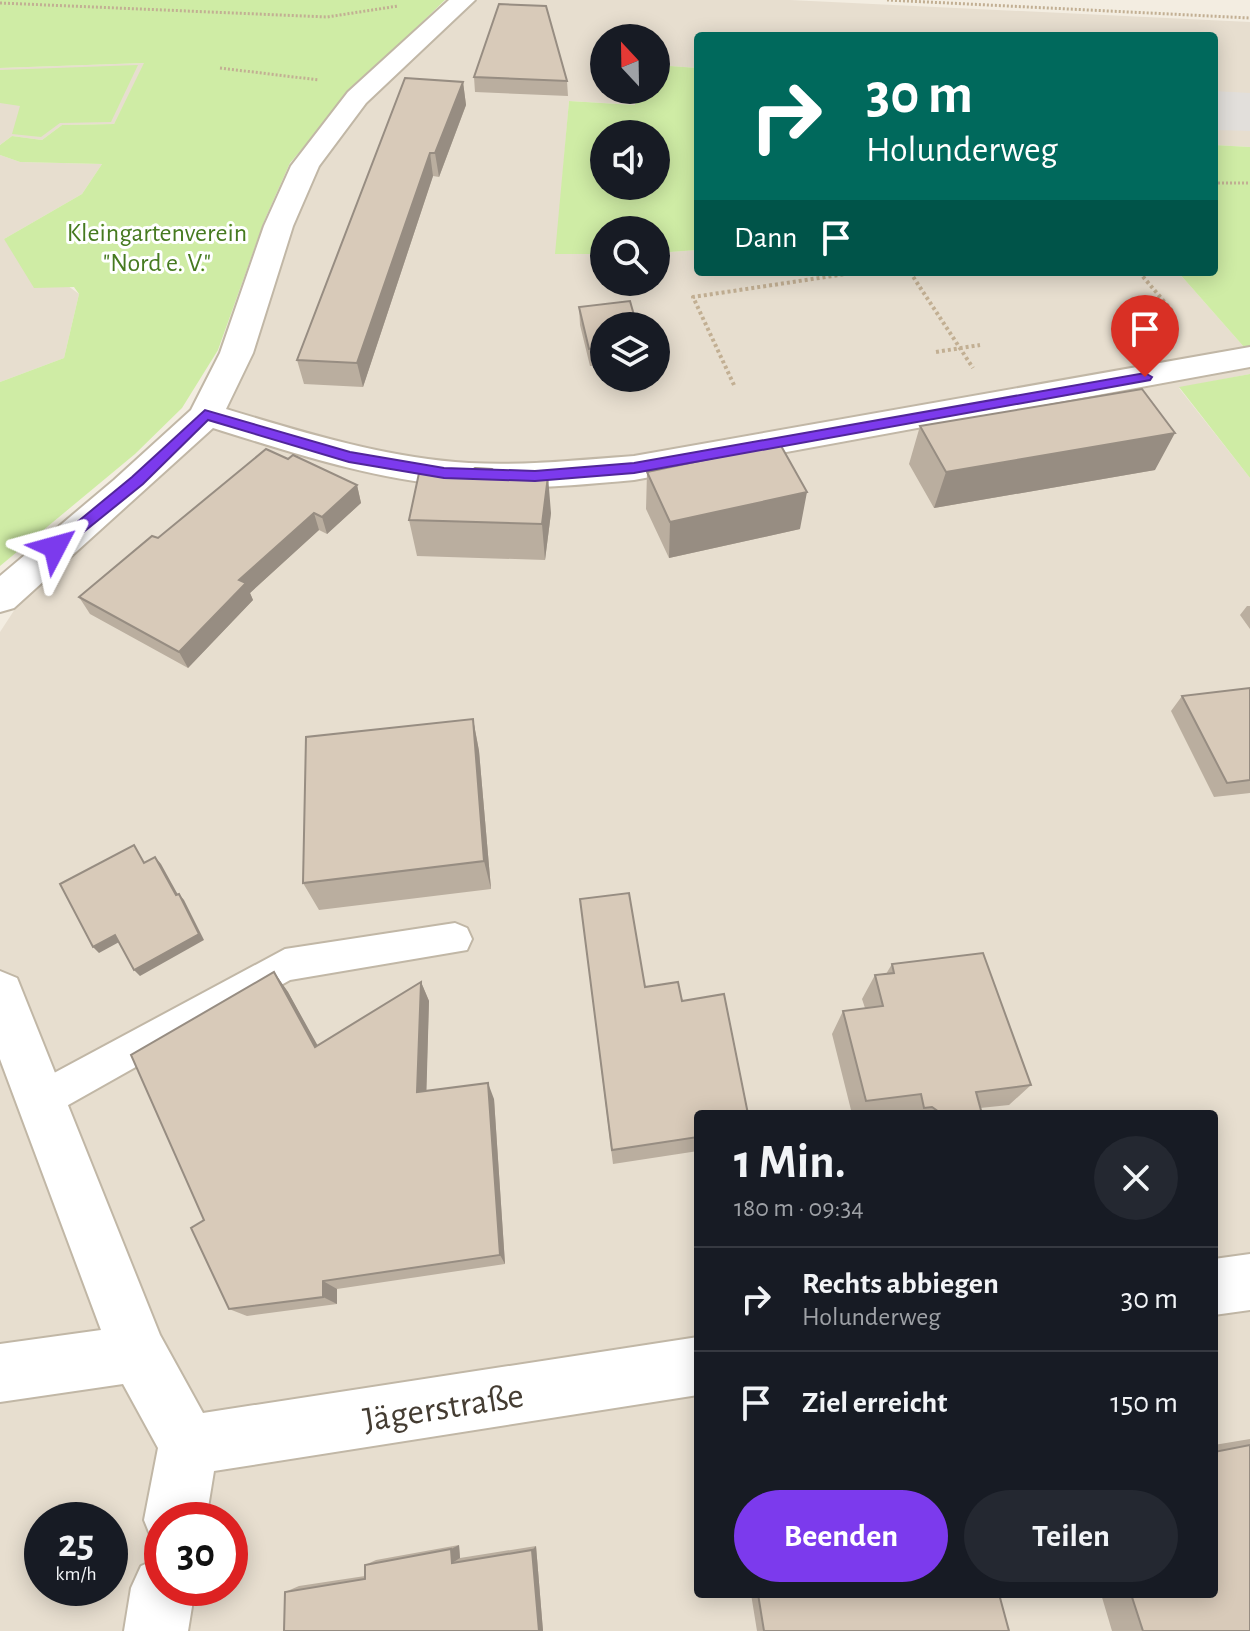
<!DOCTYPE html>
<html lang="de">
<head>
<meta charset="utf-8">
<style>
	body { margin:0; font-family:"Alegreya Sans",sans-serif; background:#242831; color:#f1f3f6; height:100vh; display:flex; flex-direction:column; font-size:30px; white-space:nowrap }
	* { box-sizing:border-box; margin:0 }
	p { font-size:26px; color:#9ea1a6 }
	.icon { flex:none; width:44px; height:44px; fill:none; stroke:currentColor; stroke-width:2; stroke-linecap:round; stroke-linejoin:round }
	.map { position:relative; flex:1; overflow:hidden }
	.details { position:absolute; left:694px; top:1110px; width:524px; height:488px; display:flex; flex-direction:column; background:#171b24; border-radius:8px; box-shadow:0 4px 20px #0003 }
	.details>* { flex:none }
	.hud { position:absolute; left:694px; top:32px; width:524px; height:244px; border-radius:8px; box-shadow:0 4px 20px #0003; background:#00695c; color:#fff; overflow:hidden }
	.needle { width:52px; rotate:338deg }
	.buttons { position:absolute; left:590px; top:24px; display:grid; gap:16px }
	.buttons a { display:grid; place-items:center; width:80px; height:80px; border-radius:50%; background:#171b24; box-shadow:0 4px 20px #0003; font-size:40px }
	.speed { position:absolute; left:24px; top:1502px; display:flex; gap:16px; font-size:40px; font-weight:700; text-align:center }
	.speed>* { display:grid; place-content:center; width:104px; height:104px; border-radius:50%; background:#171b24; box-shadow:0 4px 20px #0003; line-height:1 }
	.speed small { font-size:20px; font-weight:400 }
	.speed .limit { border:12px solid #d22; background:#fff; color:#111 }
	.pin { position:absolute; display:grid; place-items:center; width:68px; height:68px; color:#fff; margin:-82px -34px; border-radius:50% 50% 50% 0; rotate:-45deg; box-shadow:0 0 8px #0007 }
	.pin .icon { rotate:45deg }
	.me { position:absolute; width:88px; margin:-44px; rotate:51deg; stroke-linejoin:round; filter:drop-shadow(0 0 6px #0008) }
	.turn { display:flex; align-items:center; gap:28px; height:168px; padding:0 40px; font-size:36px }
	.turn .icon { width:104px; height:104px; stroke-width:2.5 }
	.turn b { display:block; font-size:56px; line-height:68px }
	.then { display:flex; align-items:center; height:76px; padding:0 40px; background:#0003; gap:16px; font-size:30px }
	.round { display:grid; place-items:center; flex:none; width:84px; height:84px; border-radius:42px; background:#242831 }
	.overview { display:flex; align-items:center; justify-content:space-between; height:136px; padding:0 40px }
	h1 { font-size:48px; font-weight:700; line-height:60px }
	.primary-button { display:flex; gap:16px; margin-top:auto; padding:16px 40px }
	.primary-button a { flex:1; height:92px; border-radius:48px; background:#7c3aed; color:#fff; font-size:32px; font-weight:700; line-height:92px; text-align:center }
	.primary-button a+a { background:#242831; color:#f1f3f6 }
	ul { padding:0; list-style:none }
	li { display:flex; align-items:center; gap:24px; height:104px; padding:0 40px; border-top:2px solid #363941 }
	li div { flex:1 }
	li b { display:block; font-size:30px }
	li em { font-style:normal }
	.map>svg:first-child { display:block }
	.residential { fill:#e7decf; fill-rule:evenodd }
	.green { fill:#cfeca5; fill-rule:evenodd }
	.parking { fill:#e2dfdb }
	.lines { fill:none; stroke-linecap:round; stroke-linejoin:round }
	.service-casing { stroke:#c1b7a6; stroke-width:4 }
	.minor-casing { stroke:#c1b7a6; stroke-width:4 }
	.path-far1 { stroke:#c2af93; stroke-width:3; stroke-dasharray:2 2; stroke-linecap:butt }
	.path { stroke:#c2af93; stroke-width:4; stroke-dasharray:3 3; stroke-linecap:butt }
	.service { fill:#fff; fill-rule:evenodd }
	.minor { fill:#fff; fill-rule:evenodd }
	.wall { fill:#baae9f }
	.shaded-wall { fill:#978d82 }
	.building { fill:#d8cab9; stroke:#978d82; stroke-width:2 }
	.route { fill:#7c3aed; stroke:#51269a; stroke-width:2 }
	.labels { text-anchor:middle; stroke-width:6; stroke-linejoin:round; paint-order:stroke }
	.far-park-label { font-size:26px; fill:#467a20; stroke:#fff }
	.near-street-label { font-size:36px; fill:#443c32; stroke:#fff }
</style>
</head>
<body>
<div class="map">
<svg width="1250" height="1631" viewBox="0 0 1250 1631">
	<rect width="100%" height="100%" fill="#f3ede1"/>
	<path class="residential" d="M469 0H790L1250 22V147L1214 145V36H698V68L656 65V38H604V90H637L636 105 569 101 556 254H604V282H656V253L698 250V272H1178L1244 347 1250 346V374L1179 388 1250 478V1631H0V632L15 609 205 435 317 164 370 97ZM604 326H656V378H604ZM698 1114H1214V1594H698ZM42 1520H110V1588H42ZM162 1520H230V1588H162Z
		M145 63 114 124 62 125 42 140 12 136 0 145V68Z
		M0 155 20 162 102 164 82 194 4 239 79 294 64 358 0 382Z"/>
	<path class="green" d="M0 0H445L355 87 290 163 265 219 218 350 182 408 135 454 0 566V382L64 358 79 294 74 287 34 288 4 239 82 194 102 164 20 162 0 155V145L12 136 42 140 62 125 114 124 144 63 0 68Z
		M138 65 111 122 60 123 41 137 12 134 20 106 0 103V70Z
		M656 65 698 68V250L656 253V230H604V254H555L569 101 635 105 637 90H656ZM604 134H656V186H604Z
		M1214 145 1250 147V346L1244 347 1178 272H1214Z
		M1250 374V478L1179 387Z"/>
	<path class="parking" d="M1214 91 1250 93V131L1214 130Z"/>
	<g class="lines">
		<g class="service-casing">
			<path id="service" d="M455 923 467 928 472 939 467 950 290 980 54 1113 41 1119 28 1113 22 1100 28 1087 285 949Z"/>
		</g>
		<g class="minor-casing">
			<path id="minor" d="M449 0H475L366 103 319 166 293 226 253 353 226 409C305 433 386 458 469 463 524 466 579 460 634 456L1250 347V367L634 480C579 485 524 490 469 487 381 482 296 454 213 428L14 608 0 612V576L114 480 191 410 220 353 264 226 291 166 348 92Z
				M0 971 17 978 160 1335 203 1413 698 1337V1395L214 1471 206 1520H162V1545L153 1542 144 1520 158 1448 123 1384 0 1402V1344L101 1330 0 1059Z
				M1250 1254V1310L1214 1315V1259Z
				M162 1557V1588H195L188 1631H124L131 1588 141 1566Z"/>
		</g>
		<path class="path-far1" d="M887 0 1250 18
			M0 3 327 17 398 6
			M220 68 319 80
			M1214 183H1250"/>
		<path class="path" d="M910 272 973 368
			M1139 272 1173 312
			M936 352 980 345
			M734 385 693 297 859 272"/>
		<use href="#service" class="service"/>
		<use href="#minor" class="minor"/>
	</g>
	<path class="wall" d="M474 77 567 81 568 96 475 92Z
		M463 82 466 105 439 177 433 176 363 387 304 384 297 360Z
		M579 307 604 326V365L590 366 580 325Z
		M920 426 1155 470 934 508 909 464Z
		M288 459 357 485 361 503 327 534 319 530 250 593 253 600 188 668 90 614 79 597 158 538Z
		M647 472 800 529 669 558 646 509Z
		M551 513 545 560 417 556 409 520Z
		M1247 606H1250V629L1240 615Z
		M1250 688V793L1214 797 1171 711 1182 696Z
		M473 719 479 751 491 889 319 910 303 883Z
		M580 899 645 987 698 1114V1151L613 1164Z
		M892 964 1031 1085 1009 1105 980 1108 982 1114H905V1113L852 1114 832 1034 843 1011 865 1008 862 999 875 975 886 974Z
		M274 972 288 992 317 1046 421 982 429 1001 426 1091 494 1099 505 1264 337 1289V1304L247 1316 229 1309 204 1220Z
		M1250 1439V1631H1112L1101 1594H1214V1445Z
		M459 1545 460 1558 536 1546 543 1631 285 1592 299 1586 365 1576V1565L376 1560Z
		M751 1594H999L1009 1631H757Z"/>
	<path class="shaded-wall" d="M463 82 466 105 439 177 435 153Z
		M430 153 433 176 363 387 357 363Z
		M1175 433 1155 470 934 508 946 472Z
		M548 476 551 513 545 560 542 524Z
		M357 485 361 503 327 534 322 517Z
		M807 492 800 529 669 558 670 522Z
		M314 513 319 530 250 593 253 600 188 668 179 652 239 580Z
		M473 719 479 751 491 889 484 861Z
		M155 857 161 864 182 902 176 895Z
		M179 894 184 900 204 940 140 976 134 970Z
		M115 935 121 941 99 953 93 947Z
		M274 972 288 992 328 1064 315 1047Z
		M421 982 429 1001 426 1107 417 1092Z
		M488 1083 494 1099 505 1264 500 1255Z
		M323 1281 337 1289V1304L323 1297Z
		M459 1545 460 1558 452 1563 451 1549Z
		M536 1546 543 1631H539L532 1550Z"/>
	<path class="building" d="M499 4 546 6 567 81 474 77Z
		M405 78 463 82 435 153H430L357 363 297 360Z
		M630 301 637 326H604V347L589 349 579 307Z
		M1142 389 1175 433 946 472 920 426Z
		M780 444 807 492 670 522 647 472Z
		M266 449 288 459 293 455 357 485 322 517 314 513 239 580 246 583 179 652 79 597 152 536 158 538Z
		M475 468 492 469 500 475 548 476 542 524 409 520 419 473 465 474Z
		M1250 688V780L1227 783 1182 696Z
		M473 719 484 861 303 883 306 737Z
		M134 845 144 863 155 857 176 895 179 894 199 934 134 970 115 935 93 947 60 884Z
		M629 893 645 987 678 982 682 1001 724 994 748 1114H698V1137L612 1150 580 899Z
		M983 953 1031 1085 976 1092 982 1114H942L932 1107 924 1108 921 1094 866 1101 843 1011 883 1006 875 975 894 973 892 964Z
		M274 972 315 1047 421 982 417 1092 488 1083 500 1255 323 1281V1297L229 1309 191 1228 204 1220 131 1055Z
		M1250 1445V1631H1143L1131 1594H1214V1452Z
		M451 1549 452 1563 532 1550 539 1631H284L285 1592 365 1579V1565Z
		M758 1594H999L1009 1631H764Z"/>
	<path class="route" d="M1145 373 1152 377 1150 380 634 473 535 481 444 478 349 462 208 420 143 484 60 551H49L47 547 132 477 205 410 350 452 444 468 535 471 634 463Z"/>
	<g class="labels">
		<g class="far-park-label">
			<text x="157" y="241">Kleingartenverein<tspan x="157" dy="30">"Nord e. V."</tspan></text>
		</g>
		<g class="near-street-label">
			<text transform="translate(443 1406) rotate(-9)" y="13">Jägerstraße</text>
		</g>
	</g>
</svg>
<div class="buttons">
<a><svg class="needle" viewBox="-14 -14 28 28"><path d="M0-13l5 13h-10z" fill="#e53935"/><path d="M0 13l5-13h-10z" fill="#9ea1a6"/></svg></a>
<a><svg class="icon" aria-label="sound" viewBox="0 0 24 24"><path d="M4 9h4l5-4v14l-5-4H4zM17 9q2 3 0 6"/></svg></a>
<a><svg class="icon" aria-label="search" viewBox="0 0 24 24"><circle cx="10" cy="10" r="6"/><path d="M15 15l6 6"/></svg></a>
<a><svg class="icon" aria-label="layers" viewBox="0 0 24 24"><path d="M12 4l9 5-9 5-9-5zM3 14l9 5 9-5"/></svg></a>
</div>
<div class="speed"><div>25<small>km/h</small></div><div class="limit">30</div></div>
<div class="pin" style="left:1145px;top:377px;background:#d93025"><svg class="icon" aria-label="arrive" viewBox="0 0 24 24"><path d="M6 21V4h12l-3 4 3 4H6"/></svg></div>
<svg class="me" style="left:55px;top:547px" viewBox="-20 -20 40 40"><path d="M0-17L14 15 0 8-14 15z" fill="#7c3aed" stroke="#fff" stroke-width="4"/></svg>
<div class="hud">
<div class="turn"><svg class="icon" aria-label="right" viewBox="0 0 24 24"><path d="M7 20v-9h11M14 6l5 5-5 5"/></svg><div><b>30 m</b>Holunderweg</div></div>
<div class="then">Dann<svg class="icon" aria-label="arrive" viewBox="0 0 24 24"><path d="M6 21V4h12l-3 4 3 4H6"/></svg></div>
</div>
<section class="details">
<div class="overview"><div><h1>1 Min.</h1><p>180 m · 09:34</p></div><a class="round"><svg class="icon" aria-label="close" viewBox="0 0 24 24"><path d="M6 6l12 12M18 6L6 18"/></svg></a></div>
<ul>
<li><svg class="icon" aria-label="right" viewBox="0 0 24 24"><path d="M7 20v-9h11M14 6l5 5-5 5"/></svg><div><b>Rechts abbiegen</b><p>Holunderweg</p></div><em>30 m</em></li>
<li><svg class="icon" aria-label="arrive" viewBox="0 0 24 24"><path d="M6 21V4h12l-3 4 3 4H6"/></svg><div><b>Ziel erreicht</b></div><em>150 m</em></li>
</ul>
<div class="primary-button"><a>Beenden</a><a>Teilen</a></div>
</section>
</div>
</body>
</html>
